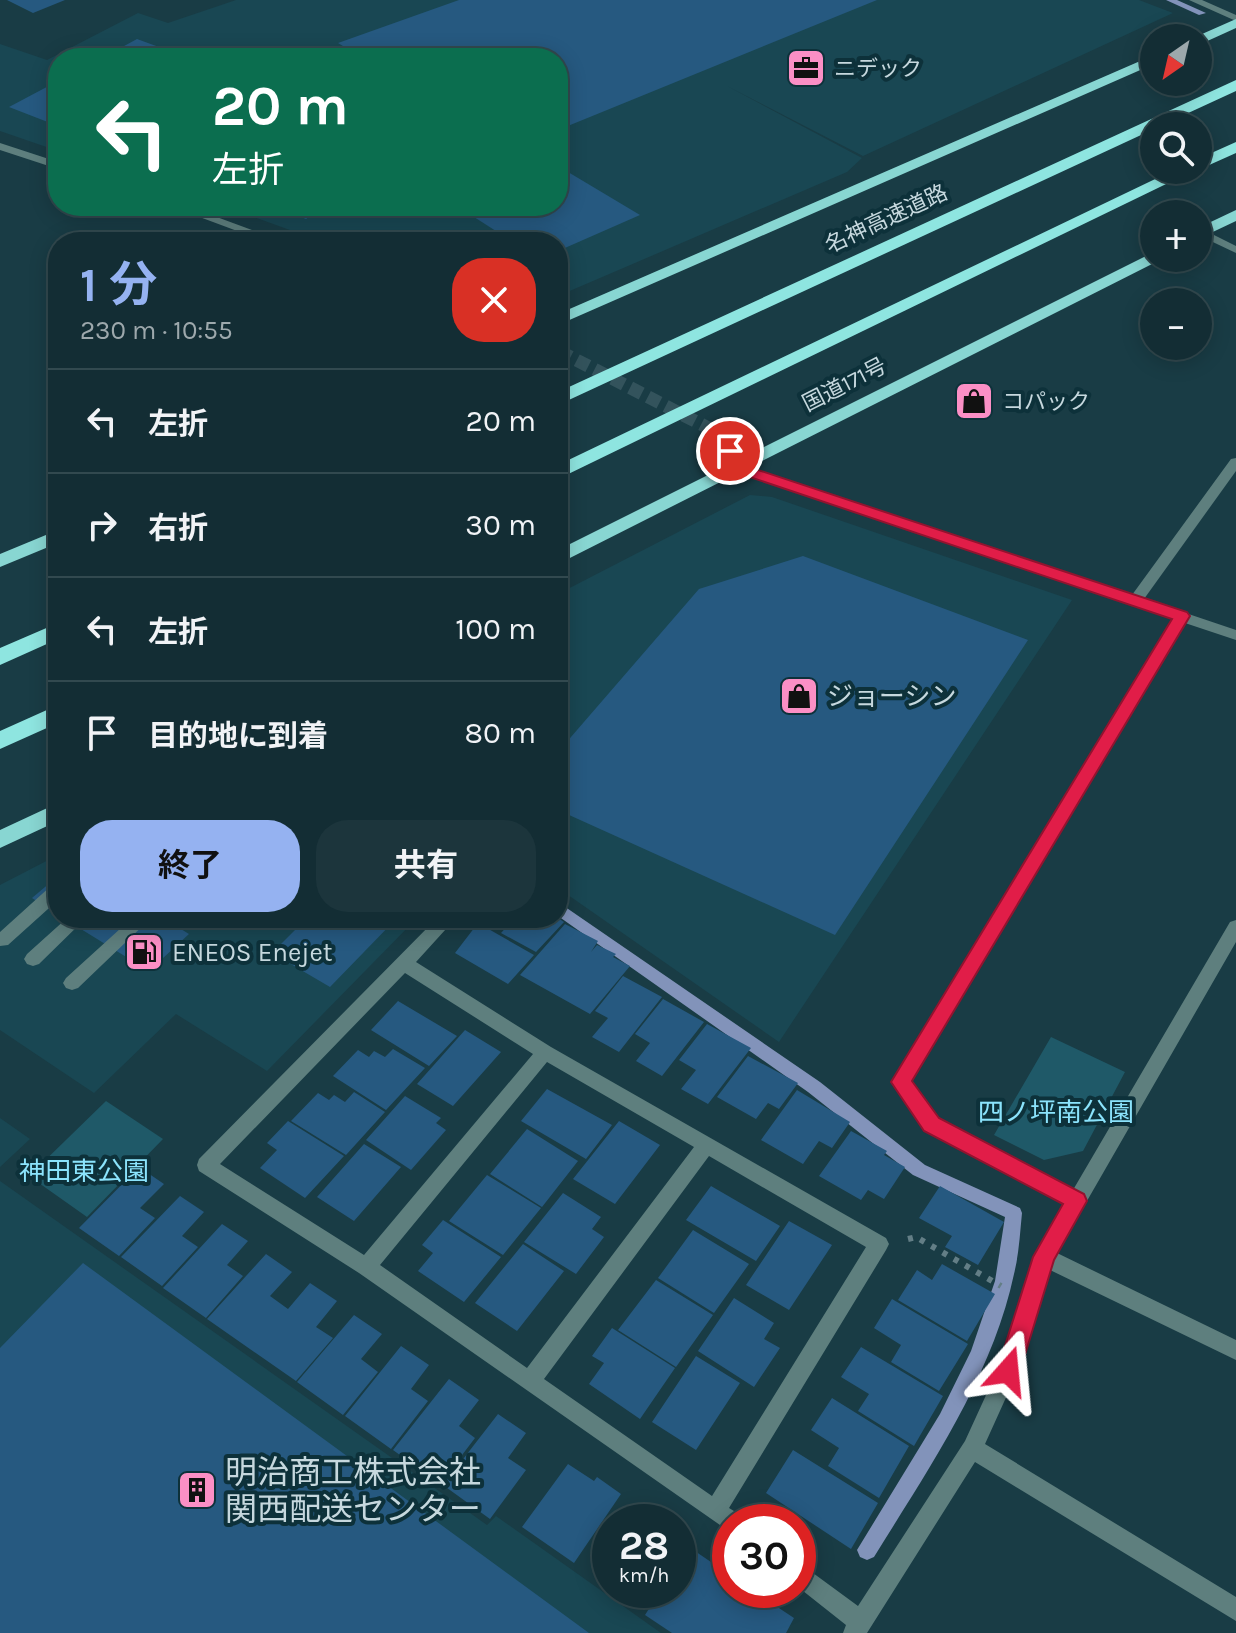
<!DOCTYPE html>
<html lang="ja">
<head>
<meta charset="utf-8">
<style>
	body { margin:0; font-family:Karla,"Noto Sans JP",sans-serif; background:#1c353c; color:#f1f3f6; height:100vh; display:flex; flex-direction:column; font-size:30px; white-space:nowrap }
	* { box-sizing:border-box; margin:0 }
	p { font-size:26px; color:#9da8ac }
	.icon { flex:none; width:44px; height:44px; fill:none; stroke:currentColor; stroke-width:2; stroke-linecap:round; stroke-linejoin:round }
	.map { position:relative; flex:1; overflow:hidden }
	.details { position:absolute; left:48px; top:232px; width:520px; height:696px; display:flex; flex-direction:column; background:#132d34; border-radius:32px; box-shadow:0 4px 20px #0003,0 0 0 2px #32494f }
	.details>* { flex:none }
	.hud { position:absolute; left:48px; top:48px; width:520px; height:168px; border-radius:32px; box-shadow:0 4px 20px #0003,0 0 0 2px #32494f; background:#0b6e4f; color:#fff; overflow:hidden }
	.needle { width:52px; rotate:214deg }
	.buttons { position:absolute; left:1140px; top:24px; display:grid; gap:16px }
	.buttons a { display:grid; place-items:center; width:72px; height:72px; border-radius:50%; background:#132d34; box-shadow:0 4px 20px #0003,0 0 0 2px #32494f; font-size:40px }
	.speed { position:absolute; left:592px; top:1504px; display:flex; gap:16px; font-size:40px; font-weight:700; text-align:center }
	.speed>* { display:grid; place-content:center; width:104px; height:104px; border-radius:50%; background:#132d34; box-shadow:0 4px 20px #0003,0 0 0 2px #32494f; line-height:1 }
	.speed small { font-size:20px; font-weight:400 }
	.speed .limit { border:12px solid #d22; background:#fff; color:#111 }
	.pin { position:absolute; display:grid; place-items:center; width:68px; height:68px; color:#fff; margin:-34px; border:4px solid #fff; border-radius:50%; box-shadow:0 2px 8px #0007 }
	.me { position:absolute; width:88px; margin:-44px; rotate:18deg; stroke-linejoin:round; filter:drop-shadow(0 0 6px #0008) }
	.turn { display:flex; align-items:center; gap:28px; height:168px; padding:0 32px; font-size:36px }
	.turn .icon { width:104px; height:104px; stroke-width:2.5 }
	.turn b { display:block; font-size:56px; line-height:68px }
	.round { display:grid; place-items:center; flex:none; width:84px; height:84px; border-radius:32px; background:#1c353c }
	.overview { display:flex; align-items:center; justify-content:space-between; height:136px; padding:0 32px }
	h1 { font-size:48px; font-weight:700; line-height:60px; color:#95b2f1 }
	.button { display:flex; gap:16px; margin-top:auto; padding:16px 32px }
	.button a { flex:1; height:92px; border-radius:32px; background:#95b2f1; color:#111; font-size:32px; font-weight:700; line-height:92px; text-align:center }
	.button a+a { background:#1c353c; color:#f1f3f6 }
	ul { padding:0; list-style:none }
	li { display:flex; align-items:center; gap:24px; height:104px; padding:0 32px; border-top:2px solid #32494f }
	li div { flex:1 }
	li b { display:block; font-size:30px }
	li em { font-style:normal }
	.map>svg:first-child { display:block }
	.built { fill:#194753 }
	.green { fill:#1f5968 }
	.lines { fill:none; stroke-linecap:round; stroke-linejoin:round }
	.stream { fill:#8293ba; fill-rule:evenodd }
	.building { fill:#265980 }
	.minor-tunnel { stroke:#33535c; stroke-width:13; stroke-dasharray:13 7; stroke-linecap:butt }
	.path { stroke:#637e86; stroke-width:6; stroke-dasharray:5 8; stroke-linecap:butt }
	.service { fill:#5e7f7e; fill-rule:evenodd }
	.minor { fill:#5e7f7e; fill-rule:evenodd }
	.trunk { fill:#88d6d2; fill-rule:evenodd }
	.motorway { fill:#8ee5e0; fill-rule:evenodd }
	.route { fill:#e11d48; stroke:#92132f; stroke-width:2 }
	.labels { text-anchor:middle; stroke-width:8; stroke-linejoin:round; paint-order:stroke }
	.far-poi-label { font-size:22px; fill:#c6d8de; stroke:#0d313a; text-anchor:start }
	.far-street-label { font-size:22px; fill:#c6d8de; stroke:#0d313a }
	.poi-label { font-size:26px; fill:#c6d8de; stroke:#0d313a; text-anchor:start }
	.park-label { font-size:26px; fill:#8be3fc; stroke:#0d313a }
	.near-poi-label { font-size:32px; fill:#c6d8de; stroke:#0d313a; text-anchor:start }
</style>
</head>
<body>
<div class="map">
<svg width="1236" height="1633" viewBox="0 0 1236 1633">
	<rect width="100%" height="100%" fill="#193c45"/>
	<path class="built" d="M236 0H1139L1173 13 863 156 727 86 862 158 847 172 558 296V242H323L224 206H558V58H58V151L0 131V44L47 60 138 13 168 23Z
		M750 495 772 497 1072 600 779 1042 558 888V594Z
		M58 855V918H417L267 1071 176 1014 94 1093 0 1030V885Z
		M0 1118 30 1139 0 1167Z
		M0 1181 487 1525 496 1516 661 1633H0Z"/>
	<path class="green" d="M1051 1037 1125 1072 1083 1151 1044 1160 994 1135Z
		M106 1101 163 1139 87 1217 29 1176Z"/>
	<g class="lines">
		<path class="stream" d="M1166 0H1177L1206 13 1199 15Z
			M558 902 820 1082 925 1165 1020 1208 1022 1213C1020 1233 1019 1254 1014 1274 992 1377 929 1468 874 1557L867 1560 860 1557 857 1550 940 1414 971 1351 995 1281 1005 1217 913 1175 808 1092 558 916Z"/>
	</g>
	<path class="building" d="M7 0H65L33 13Z
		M459 0H877L558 130V58H363L338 43Z
		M137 39 189 58H102Z
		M58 81V126L9 107Z
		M558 166 640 215 558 251V242H513L460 208 558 206Z
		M273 206H325L306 219Z
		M803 556 1028 640 835 935 558 810V752L699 589Z
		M58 876V915L32 898Z
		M63 918H163L189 934 149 971Z
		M307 918H397L330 987 272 953Z
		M515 918H558L564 922 536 952 501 933Z
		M478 923 534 955 508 984 455 953Z
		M565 924 598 941 591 952 597 945 616 954 613 957 630 966 590 1014 520 975Z
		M623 976 662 997 619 1052 592 1037 608 1018 595 1011Z
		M663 999 704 1022 662 1076 636 1061 650 1043 635 1034Z
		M398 1001 457 1036 429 1066 371 1030Z
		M707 1024 751 1048 708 1104 681 1089 696 1070 679 1060Z
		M465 1030 501 1052 453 1106 417 1084Z
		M393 1049 425 1068 386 1110 333 1076 358 1050 369 1057 374 1051 385 1057Z
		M748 1056 798 1083 779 1109 768 1103 756 1119 717 1097Z
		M547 1089 612 1125 586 1159 521 1121Z
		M797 1090 850 1122 832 1148 819 1141 803 1164 761 1140Z
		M354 1092 385 1112 346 1155 291 1121 318 1093 329 1100 334 1095 345 1102Z
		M405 1096 441 1118 436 1123 446 1130 411 1170 366 1140Z
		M288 1121 344 1156 305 1198 260 1168 277 1150 267 1143Z
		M619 1121 660 1145 615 1204 573 1179Z
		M527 1129 578 1161 542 1207 490 1174Z
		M851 1131 887 1151 884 1155 905 1167 884 1199 868 1190 861 1200 819 1176Z
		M364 1144 401 1167 354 1221 317 1197Z
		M139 1167 164 1184 140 1208 155 1218 119 1256 79 1228Z
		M487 1175 541 1208 503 1255 449 1221Z
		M711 1186 780 1226 756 1261 686 1220Z
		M940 1186 1004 1222 978 1265 945 1247 952 1236 919 1218Z
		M563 1193 601 1217 592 1229 604 1237 576 1274 524 1242Z
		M180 1196 204 1212 182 1236 198 1247 162 1286 121 1257Z
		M443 1220 501 1257 464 1302 418 1271 433 1253 422 1245Z
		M789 1221 832 1245 789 1310 746 1285Z
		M222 1224 248 1241 227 1265 243 1276 206 1318 163 1288Z
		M693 1230 749 1264 714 1313 658 1278Z
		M523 1244 564 1271 517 1331 475 1303Z
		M266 1254 292 1272 270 1296 288 1309 310 1283 337 1301 316 1327 333 1338 296 1381 207 1319Z
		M83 1263 589 1633H0V1348Z
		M942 1264 995 1294 967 1341 898 1300 917 1270 932 1280Z
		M656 1280 713 1315 676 1367 618 1330Z
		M734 1298 774 1323 764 1339 780 1348 754 1387 698 1351Z
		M892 1299 968 1344 939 1391 891 1362 901 1345 874 1328Z
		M354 1315 382 1334 361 1359 378 1372 343 1415 297 1382Z
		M612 1328 675 1368 640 1419 589 1384 604 1363 592 1356Z
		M401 1346 429 1365 411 1389 428 1401 391 1449 345 1416Z
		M861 1347 943 1396 914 1446 858 1411 869 1394 841 1377Z
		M696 1356 740 1383 696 1450 652 1422Z
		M449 1379 479 1400 459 1426 475 1438 440 1484 393 1450Z
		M832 1398 909 1446 879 1498 828 1466 839 1448 811 1430Z
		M498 1414 526 1433 508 1458 526 1470 490 1519 443 1485Z
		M793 1450 878 1503 851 1549 766 1493Z
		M568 1464 594 1481 597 1477 621 1494 574 1563 522 1527Z
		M689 1547 730 1575V1590H752L794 1618 786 1633H672L645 1615 661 1590H678V1564Z"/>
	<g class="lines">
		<path class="minor-tunnel" d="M559 351 722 435"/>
		<path class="path" d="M908 1239 916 1237 1001 1286"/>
		<path class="service" d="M58 884V900L8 945 0 946V932L52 885Z
			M67 918H86L39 964 33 966 27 964 24 959 27 954Z
			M132 918H151L78 988 72 990 66 988 63 983 66 978Z"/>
		<path class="minor" d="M1189 0H1202L1236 15V21Z
			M0 143 58 162V169L0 150Z
			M170 206H187L284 242H267Z
			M1198 231H1206L1236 246V253L1198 235Z
			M558 347 563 348V354L558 355Z
			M722 431 728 435 742 465 1132 595 1231 459 1236 458V471L1144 599 1236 630V640L1185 623 911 1081 939 1118 1073 1190 1230 922 1236 920V942L1057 1253 1236 1340V1360L1050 1270 1018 1371 985 1444 1236 1597V1621L975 1462 867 1633H843L846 1625 798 1587V1562L858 1606 965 1441 998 1369 1034 1257 1064 1204 925 1130 892 1082 1173 619 732 471 716 435Z
			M437 918H456L416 962 551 1047 886 1238 889 1244 886 1250 729 1508 739 1514 742 1522H730V1532L359 1273 199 1171 197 1165 199 1159ZM405 973 533 1054 364 1255 220 1164ZM547 1062 694 1147 527 1368 380 1265ZM709 1156 866 1247 712 1496 544 1379Z"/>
		<path class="trunk" d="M1236 19V28L1203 43 1198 44V38H1193Z
			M1154 55V64L558 325V314Z
			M1236 210V221L1198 239V228Z
			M1154 252V258H1161L1160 260 558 564V550Z
			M58 530V543L0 567V554Z
			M58 803V821L0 848V830Z"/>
		<path class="motorway" d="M1236 80V91L1160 126H1154V129L558 405V392Z
			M1236 142V153L1198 170V159Z
			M1174 170H1195L558 479V465Z
			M58 623V639L0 665V648Z
			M58 705V723L0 749V731Z"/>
	</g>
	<path class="route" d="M730 447 735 448 743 465 1187 612 1190 616 912 1081 939 1118 1084 1194 1087 1201 1054 1260 1020 1371 1016 1379 1008 1382 1000 1379 997 1371 1033 1257 1063 1204 924 1131 891 1082 1172 619 732 471 722 451Z"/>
	<defs>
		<g id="office-square" transform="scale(2)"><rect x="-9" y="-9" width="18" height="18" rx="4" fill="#fb8fc5" stroke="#0d313a"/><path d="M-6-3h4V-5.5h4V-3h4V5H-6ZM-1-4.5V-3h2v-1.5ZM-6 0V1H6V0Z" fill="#111"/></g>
		<g id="shop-square" transform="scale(2)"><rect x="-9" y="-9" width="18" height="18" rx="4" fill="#fb8fc5" stroke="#0d313a"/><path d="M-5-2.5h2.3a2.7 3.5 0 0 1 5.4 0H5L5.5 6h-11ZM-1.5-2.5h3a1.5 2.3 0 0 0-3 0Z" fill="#111"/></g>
		<g id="fuel-square" transform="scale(2)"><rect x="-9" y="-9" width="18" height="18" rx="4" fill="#fb8fc5" stroke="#0d313a"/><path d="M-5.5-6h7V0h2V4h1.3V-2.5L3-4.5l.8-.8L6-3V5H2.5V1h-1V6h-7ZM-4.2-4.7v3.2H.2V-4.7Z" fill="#111"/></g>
		<g id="building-square" transform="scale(2)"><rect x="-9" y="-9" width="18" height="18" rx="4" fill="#fb8fc5" stroke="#0d313a"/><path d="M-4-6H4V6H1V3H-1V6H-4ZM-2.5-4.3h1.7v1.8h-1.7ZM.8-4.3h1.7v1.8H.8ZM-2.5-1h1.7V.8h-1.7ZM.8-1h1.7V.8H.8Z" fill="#111"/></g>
	</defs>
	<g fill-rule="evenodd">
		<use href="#office-square" x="806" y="68"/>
		<use href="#shop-square" x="974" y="401"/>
		<use href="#shop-square" x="799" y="696"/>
		<use href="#fuel-square" x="144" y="952"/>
		<use href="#building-square" x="197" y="1490"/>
	</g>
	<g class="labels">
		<g class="far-poi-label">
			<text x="834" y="76">ニデック</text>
			<text x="1002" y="409">コパック</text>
		</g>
		<g class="far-street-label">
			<text transform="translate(886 218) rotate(-25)" y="8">名神高速道路</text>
			<text transform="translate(844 384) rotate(-27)" y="8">国道171号</text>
		</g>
		<g class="poi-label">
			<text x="827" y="705">ジョーシン</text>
			<text x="172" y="961">ENEOS Enejet</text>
		</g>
		<g class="park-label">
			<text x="1056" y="1121">四ノ坪南公園</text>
			<text x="84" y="1180">神田東公園</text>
		</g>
		<g class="near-poi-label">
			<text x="225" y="1483">明治商工株式会社<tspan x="225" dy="37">関西配送センター</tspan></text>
		</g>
	</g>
</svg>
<div class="buttons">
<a><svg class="needle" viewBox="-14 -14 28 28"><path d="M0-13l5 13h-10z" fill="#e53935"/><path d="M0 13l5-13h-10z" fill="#9da8ac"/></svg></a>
<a><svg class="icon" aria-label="search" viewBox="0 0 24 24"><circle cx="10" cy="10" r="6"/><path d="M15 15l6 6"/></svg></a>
<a>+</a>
<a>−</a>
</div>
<div class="speed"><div>28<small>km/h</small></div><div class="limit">30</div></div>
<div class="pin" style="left:730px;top:451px;background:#d93025"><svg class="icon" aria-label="arrive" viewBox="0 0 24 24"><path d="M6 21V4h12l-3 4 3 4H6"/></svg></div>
<svg class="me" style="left:1008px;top:1371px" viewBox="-20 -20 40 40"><path d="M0-17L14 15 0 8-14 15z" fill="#e11d48" stroke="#fff" stroke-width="4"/></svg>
<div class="hud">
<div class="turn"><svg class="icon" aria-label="left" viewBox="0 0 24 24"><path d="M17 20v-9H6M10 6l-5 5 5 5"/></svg><div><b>20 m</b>左折</div></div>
</div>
<section class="details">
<div class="overview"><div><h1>1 分</h1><p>230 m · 10:55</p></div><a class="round" style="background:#d93025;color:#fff"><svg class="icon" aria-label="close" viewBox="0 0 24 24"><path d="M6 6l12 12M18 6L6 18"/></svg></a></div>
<ul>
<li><svg class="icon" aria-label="left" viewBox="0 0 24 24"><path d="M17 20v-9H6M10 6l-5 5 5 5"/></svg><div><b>左折</b></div><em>20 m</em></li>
<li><svg class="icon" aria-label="right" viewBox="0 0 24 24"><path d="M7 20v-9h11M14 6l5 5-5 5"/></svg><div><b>右折</b></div><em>30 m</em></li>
<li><svg class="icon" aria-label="left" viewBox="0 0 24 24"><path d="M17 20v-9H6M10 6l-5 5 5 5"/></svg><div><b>左折</b></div><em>100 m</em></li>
<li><svg class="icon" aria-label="arrive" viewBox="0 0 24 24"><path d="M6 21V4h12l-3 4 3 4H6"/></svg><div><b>目的地に到着</b></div><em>80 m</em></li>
</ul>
<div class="button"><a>終了</a><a>共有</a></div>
</section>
</div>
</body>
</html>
